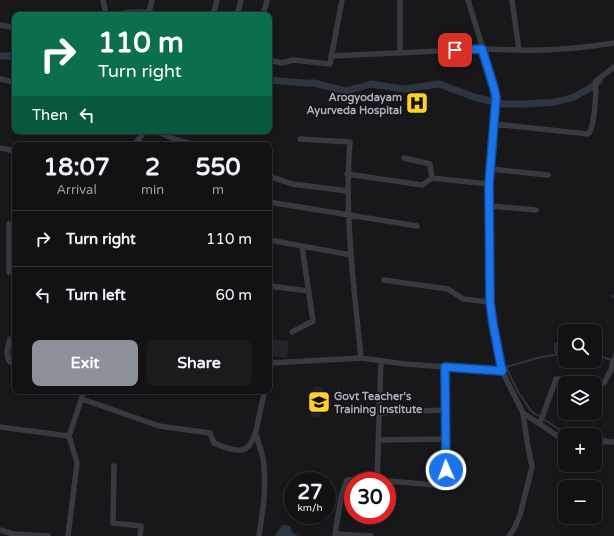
<!DOCTYPE html>
<html lang="en">
<head>
<meta charset="utf-8">
<style>
	body { margin:0; font-family:"Varela Round",sans-serif; background:#1b1b1d; color:#f1f3f6; height:100vh; display:flex; flex-direction:column; font-size:15px; white-space:nowrap }
	* { box-sizing:border-box; margin:0 }
	p { font-size:13px; color:#9c9ea0 }
	.icon { flex:none; width:22px; height:22px; fill:none; stroke:currentColor; stroke-width:2; stroke-linecap:round; stroke-linejoin:round }
	.map { position:relative; flex:1; overflow:hidden }
	.details { position:absolute; left:12px; top:142px; width:260px; height:252px; display:flex; flex-direction:column; background:#121214; border-radius:8px; box-shadow:0 2px 6px #0003,0 0 0 1px #313234 }
	.details>* { flex:none }
	.banner { position:absolute; left:12px; top:12px; width:260px; height:122px; border-radius:8px; box-shadow:0 2px 6px #0003,0 0 0 1px #313234; background:#0b6e4f; color:#fff; overflow:hidden }
	.buttons { position:absolute; left:558px; top:324px; display:grid; gap:8px }
	.buttons a { display:grid; place-items:center; width:44px; height:44px; border-radius:8px; background:#121214; box-shadow:0 2px 6px #0003,0 0 0 1px #313234; font-size:20px }
	.speed { position:absolute; left:284px; top:472px; display:flex; gap:8px; font-size:20px; font-weight:700; text-align:center }
	.speed>* { display:grid; place-content:center; width:52px; height:52px; border-radius:50%; background:#121214; box-shadow:0 2px 6px #0003,0 0 0 1px #313234; line-height:1 }
	.speed small { font-size:10px; font-weight:400 }
	.speed .limit { border:6px solid #d22; background:#fff; color:#111 }
	.pin { position:absolute; display:grid; place-items:center; width:34px; height:34px; color:#fff; margin:-17px; border-radius:8px; box-shadow:0 2px 6px #0006 }
	.me { position:absolute; width:44px; margin:-22px; rotate:358deg; stroke-linejoin:round; filter:drop-shadow(0 0 3px #0008) }
	.turn { display:flex; align-items:center; gap:14px; height:84px; padding:0 20px; font-size:18px }
	.turn .icon { width:52px; height:52px; stroke-width:2.5 }
	.turn b { display:block; font-size:28px; line-height:34px }
	.then { display:flex; align-items:center; height:38px; padding:0 20px; background:#0003; gap:8px; font-size:15px }
	.eta { display:flex; justify-content:space-evenly; align-items:center; height:68px; text-align:center }
	.eta b { font-size:24px; font-weight:700; line-height:28px }
	.primary-button { display:flex; gap:8px; margin-top:auto; padding:8px 20px }
	.primary-button a { flex:1; height:46px; border-radius:8px; background:#8c9099; color:#fff; font-size:16px; font-weight:700; line-height:46px; text-align:center }
	.primary-button a+a { background:#1b1b1d; color:#f1f3f6 }
	ul { padding:0; list-style:none }
	li { display:flex; align-items:center; gap:12px; height:56px; padding:0 20px; border-top:1px solid #313234 }
	li div { flex:1 }
	li b { display:block; font-size:15px }
	li em { font-style:normal }
	.map>svg:first-child { display:block }
	.built { fill:#242428 }
	.water { fill:#2d3540 }
	.lines { fill:none; stroke-linecap:round; stroke-linejoin:round }
	.stream { stroke:#2d3540; stroke-width:2 }
	.canal { stroke:#2d3540; stroke-width:7 }
	.street { stroke:#393940; stroke-width:5.5 }
	.route-casing { stroke:#114b97; stroke-width:10 }
	.route { stroke:#1a73e8; stroke-width:7 }
	.labels { text-anchor:middle; stroke-width:3.5; stroke-linejoin:round; paint-order:stroke }
	.poi-label { font-size:11px; font-weight:bold; fill:#a9adbb; stroke:#131316; text-anchor:end }
</style>
</head>
<body>
<div class="map">
<svg width="614" height="536" viewBox="0 0 614 536">
	<rect width="100%" height="100%" fill="#18181b"/>
	<path class="built" d="M269 339 289 341 287 358 269 356Z
		M315 387H323V394H328L327 408 322 411 320 417H314L310 413 311 395Z"/>
	<path class="water" d="M282 525 290 526 292 532 298 536H275Z"/>
	<g class="lines">
		<path class="stream" d="M612 296 614 297
			M565 346 555 344 556 355 541 357 506 367 517 390 531 411 568 435
			M595 355 612 360 614 355
			M595 438 607 439"/>
		<path class="canal" d="M0 56H15
			M269 80 303 83H314L346 91 371 84 404 89 439 84 474 97 502 104H524L556 102 574 97 590 88 599 81"/>
		<path class="street" d="M103 0 106 15
			M468 0 495 88 496 98 494 124
			M512 0 519 50C550 51 583 48 614 43
			M149 12 152 0
			M115 15C128 12 143 10 156 15
			M213 15 217 0
			M237 15 241 0
			M263 15 267 0
			M0 25 15 28
			M400 53V0
			M331 56 482 49 519 50
			M269 60 282 63 293 60 330 64 342 0
			M0 79 15 82
			M155 131 177 140 197 145
			M300 139 350 142C344 214 354 286 361 358
			M134 145 145 131
			M0 148 15 151
			M404 158 430 164 432 178
			M490 169 548 175
			M347 174 422 185 432 178 489 184
			M269 176 292 184 348 191
			M269 202 417 226
			M490 206 536 210
			M269 240 351 255
			M9 272V224L15 225
			M384 280 448 289 463 299 490 302
			M269 286 309 291
			M292 332 313 321 302 246
			M15 339H10C8 347 5 355 10 362L15 363
			M381 361 377 480 446 486 445 439V367
			M269 369 270 363 361 358 405 364 502 371
			M82 399 159 426 210 433 214 443C243 456 252 453 258 422 260 412 262 401 265 391
			M379 413 444 410
			M540 423 556 379 604 383 611 370 614 359
			M0 427 69 436 84 391
			M256 434C258 442 261 450 263 458 267 484 263 510 259 536
			M378 440 445 439
			M565 441 523 413 502 371 493 324 490 302 489 184 494 124 588 134C595 128 596 92 596 81L614 67
			M595 441 614 442
			M114 466 113 523 141 526 140 536
			M0 530 13 534 48 536
			M68 536 77 463 69 436
			M371 536 335 534 341 497 347 480 363 479 377 480
			M509 536 515 527 520 515 532 467 527 441 523 413"/>
	</g>
	<g class="lines">
		<g class="route-casing">
			<path id="route" d="M446 470 445 367 502 371 493 324 490 302 489 184 496 98 494 88 482 49 455 50"/>
		</g>
		<use href="#route" class="route"/>
	</g>
	<defs>
		<g id="hospital-square" transform="scale(1.15)"><rect x="-9" y="-9" width="18" height="18" rx="4" fill="#ffd02c" stroke="#131316"/><path d="M-5-5h3v3.5h4V-5h3V5h-3V1.5h-4V5h-3Z" fill="#111"/></g>
		<g id="university-square" transform="scale(1.15)"><rect x="-9" y="-9" width="18" height="18" rx="4" fill="#ffd02c" stroke="#131316"/><path d="M0-5L7-2L0 1L-7-2ZM-4 1L0 2.5L4 1V4Q0 6-4 4Z" fill="#111"/></g>
	</defs>
	<g fill-rule="evenodd">
		<use href="#hospital-square" x="417" y="103"/>
		<use href="#university-square" x="319" y="402"/>
	</g>
	<g class="labels">
		<g class="poi-label">
			<text x="402" y="101">Arogyodayam<tspan x="402" dy="13">Ayurveda Hospital</tspan></text>
			<text x="334" y="400" text-anchor="start">Govt Teacher's<tspan x="334" dy="13">Training Institute</tspan></text>
		</g>
	</g>
</svg>
<div class="buttons">
<a><svg class="icon" aria-label="search" viewBox="0 0 24 24"><circle cx="10" cy="10" r="6"/><path d="M15 15l6 6"/></svg></a>
<a><svg class="icon" aria-label="layers" viewBox="0 0 24 24"><path d="M12 4l9 5-9 5-9-5zM3 14l9 5 9-5"/></svg></a>
<a>+</a>
<a>−</a>
</div>
<div class="speed"><div>27<small>km/h</small></div><div class="limit">30</div></div>
<div class="pin" style="left:455px;top:50px;background:#d93025"><svg class="icon" aria-label="arrive" viewBox="0 0 24 24"><path d="M6 21V4h12l-3 4 3 4H6"/></svg></div>
<svg class="me" style="left:446px;top:470px" viewBox="-20 -20 40 40"><circle r="17" fill="#1a73e8" stroke="#fff" stroke-width="3"/><path d="M0-11L8 9 0 5-8 9z" fill="#fff"/></svg>
<div class="banner">
<div class="turn"><svg class="icon" aria-label="right" viewBox="0 0 24 24"><path d="M7 20v-9h11M14 6l5 5-5 5"/></svg><div><b>110 m</b>Turn right</div></div>
<div class="then">Then<svg class="icon" aria-label="left" viewBox="0 0 24 24"><path d="M17 20v-9H6M10 6l-5 5 5 5"/></svg></div>
</div>
<section class="details">
<div class="eta">
<div><b>18:07</b><p>Arrival</p></div>
<div><b>2</b><p>min</p></div>
<div><b>550</b><p>m</p></div>
</div>
<ul>
<li><svg class="icon" aria-label="right" viewBox="0 0 24 24"><path d="M7 20v-9h11M14 6l5 5-5 5"/></svg><div><b>Turn right</b></div><em>110 m</em></li>
<li><svg class="icon" aria-label="left" viewBox="0 0 24 24"><path d="M17 20v-9H6M10 6l-5 5 5 5"/></svg><div><b>Turn left</b></div><em>60 m</em></li>
</ul>
<div class="primary-button"><a>Exit</a><a>Share</a></div>
</section>
</div>
</body>
</html>
